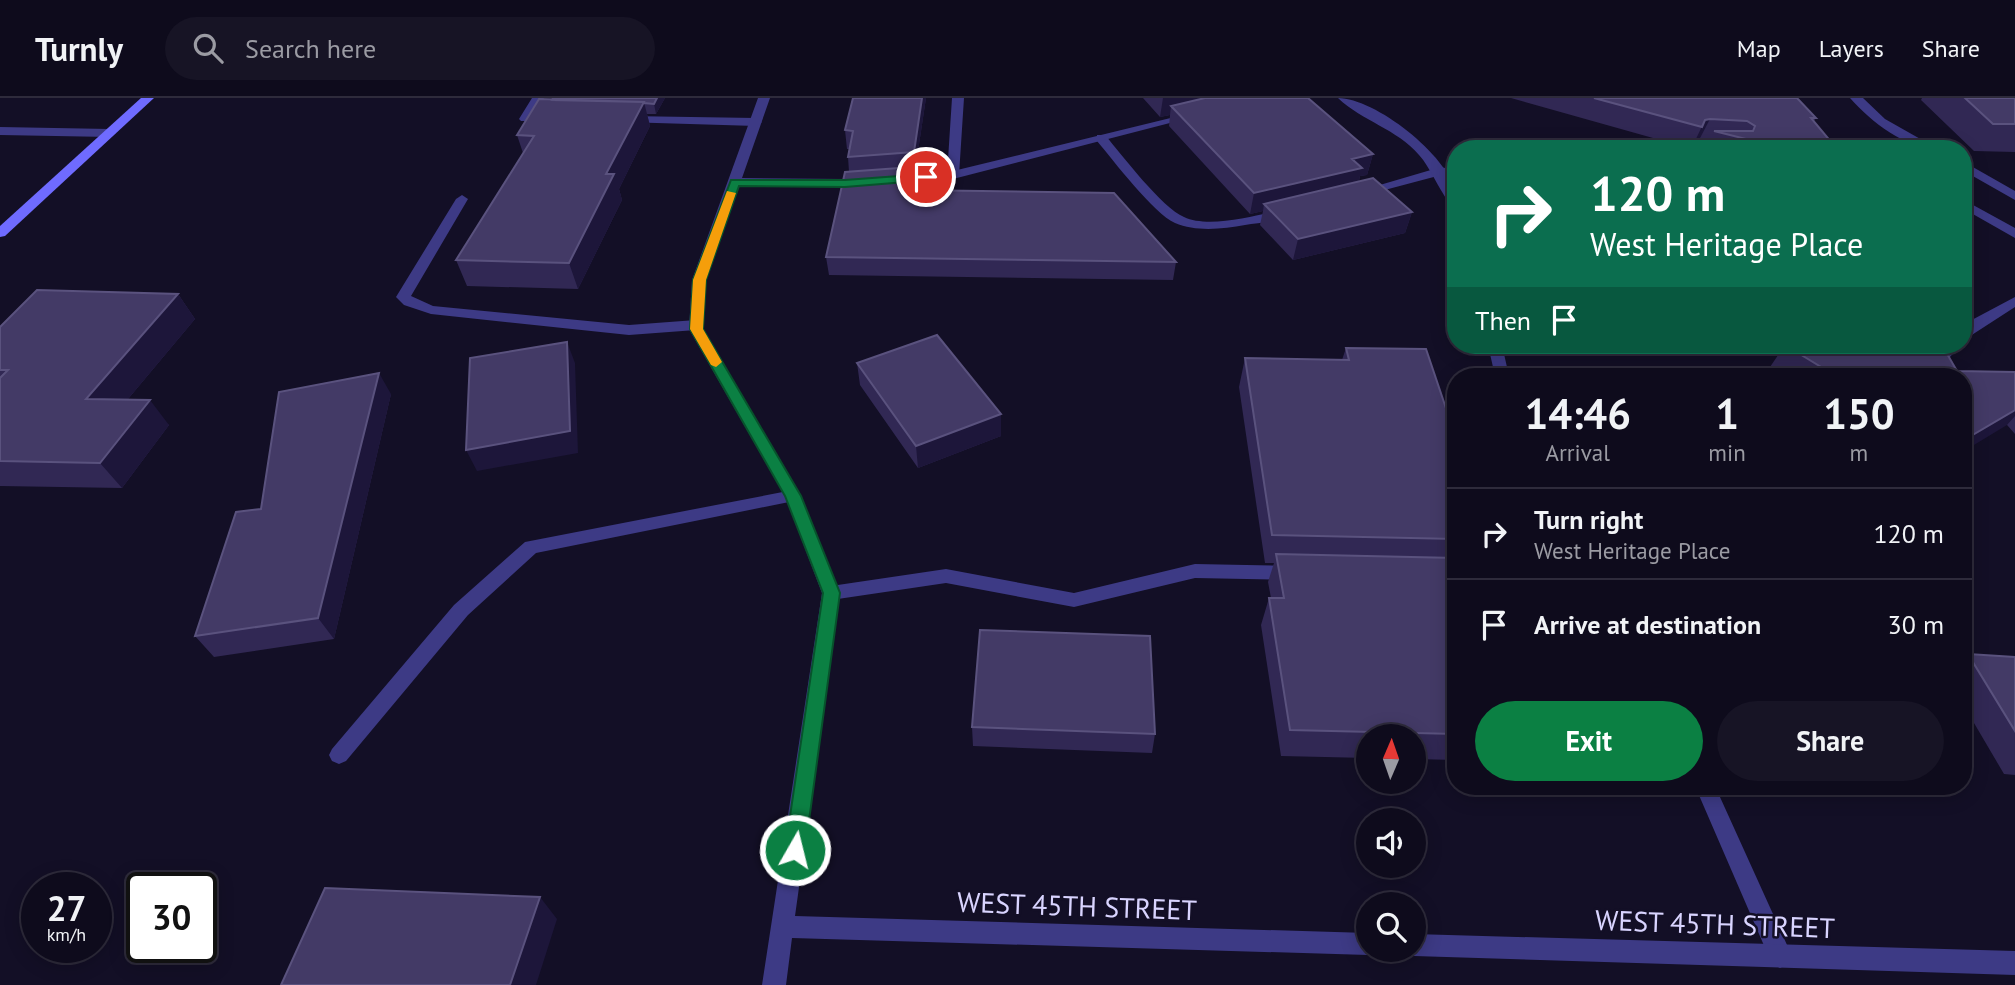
<!DOCTYPE html>
<html lang="en">
<head>
<meta charset="utf-8">
<style>
	body { margin:0; font-family:"PT Sans",sans-serif; background:#171425; color:#f1f3f6; height:100vh; display:flex; flex-direction:column; font-size:26px; white-space:nowrap }
	* { box-sizing:border-box; margin:0 }
	p { font-size:23px; color:#9b9ba3 }
	.icon { flex:none; width:38px; height:38px; fill:none; stroke:currentColor; stroke-width:2; stroke-linecap:round; stroke-linejoin:round }
	.map { position:relative; flex:1; overflow:hidden }
	.drawer { position:absolute; left:1447px; top:270px; width:525px; height:427px; display:flex; flex-direction:column; background:#0e0b1c; border-radius:28px; box-shadow:0 4px 18px #0003,0 0 0 2px #2e2b3b }
	.drawer>* { flex:none }
	.guide { position:absolute; left:1447px; top:42px; width:525px; height:214px; border-radius:28px; box-shadow:0 4px 18px #0003,0 0 0 2px #2e2b3b; background:#0b6e4f; color:#fff; overflow:hidden }
	.needle { width:46px; rotate:2deg }
	.controls { position:absolute; left:1356px; top:626px; display:grid; gap:14px }
	.controls a { display:grid; place-items:center; width:70px; height:70px; border-radius:50%; background:#0e0b1c; box-shadow:0 4px 18px #0003,0 0 0 2px #2e2b3b; font-size:35px }
	.speed { position:absolute; left:21px; top:774px; display:flex; gap:14px; font-size:35px; font-weight:700; text-align:center }
	.speed>* { display:grid; place-content:center; width:91px; height:91px; border-radius:50%; background:#0e0b1c; box-shadow:0 4px 18px #0003,0 0 0 2px #2e2b3b; line-height:1 }
	.speed small { font-size:18px; font-weight:400 }
	.speed .limit { border:4px solid #111; border-radius:10px; background:#fff; color:#111 }
	.pin { position:absolute; display:grid; place-items:center; width:60px; height:60px; color:#fff; margin:-30px; border:4px solid #fff; border-radius:50%; box-shadow:0 2px 7px #0007 }
	.me { position:absolute; width:77px; margin:-38px; rotate:8deg; stroke-linejoin:round; filter:drop-shadow(0 0 5px #0008) }
	.turn { display:flex; align-items:center; gap:24px; height:147px; padding:0 28px; font-size:32px }
	.turn .icon { width:91px; height:91px; stroke-width:2.5 }
	.turn b { display:block; font-size:49px; line-height:60px }
	.then { display:flex; align-items:center; height:66px; padding:0 28px; background:#0003; gap:14px; font-size:26px }
	.eta { display:flex; justify-content:space-evenly; align-items:center; height:119px; text-align:center }
	.eta b { font-size:42px; font-weight:600; line-height:49px }
	.button { display:flex; gap:14px; margin-top:auto; padding:14px 28px }
	.button a { flex:1; height:80px; border-radius:42px; background:#0b8043; color:#fff; font-size:28px; font-weight:600; line-height:80px; text-align:center }
	.button a+a { background:#171425; color:#f1f3f6 }
	ul { padding:0; list-style:none }
	li { display:flex; align-items:center; gap:21px; height:91px; padding:0 28px; border-top:2px solid #2e2b3b }
	li div { flex:1 }
	li b { display:block; font-size:26px }
	li em { font-style:normal }
	header { display:flex; align-items:center; gap:42px; box-sizing:border-box; height:98px; padding:0 35px; background:#0e0b1c; border-bottom:2px solid #2e2b3b }
	header strong { font-size:33px }
	nav { display:flex; gap:38px; margin-inline-start:auto; font-size:24px }
	.search { width:490px; height:63px; background:#171425; display:flex; align-items:center; gap:18px; box-sizing:border-box; padding:0 24px; border-radius:38px; color:#9b9ba3; font-size:26px }
	.map>svg:first-child { display:block }
	.lines { fill:none; stroke-linecap:round; stroke-linejoin:round }
	.lane { fill:#3d3a85; fill-rule:evenodd }
	.street { fill:#3d3a85; fill-rule:evenodd }
	.secondary { fill:#6f6bff; fill-rule:evenodd }
	.wall { fill:#312854; fill-rule:evenodd }
	.shaded-wall { fill:#1d163a }
	.building { fill:#433a66; stroke:#5a527e; stroke-width:2 }
	.route { fill:#0b8043; stroke:#07532c; stroke-width:2 }
	.slow { fill:#f59e0b }
	.labels { text-anchor:middle; stroke-width:5; stroke-linejoin:round; paint-order:stroke }
	.near-street-label { font-size:28px; fill:#d9d4ff; stroke:#130f26 }
</style>
</head>
<body>
<header>
<strong>Turnly</strong>
<div class="search"><svg class="icon" aria-label="search" viewBox="0 0 24 24"><circle cx="10" cy="10" r="6"/><path d="M15 15l6 6"/></svg>Search here</div>
<nav><a>Map</a><a>Layers</a><a>Share</a></nav>
</header>
<div class="map">
<svg width="2015" height="887" viewBox="0 0 2015 887">
	<rect width="100%" height="100%" fill="#130f26"/>
	<g class="lines">
		<path class="lane" d="M532 0H544L533 17 554 19V23H521L519 21Z
			M952 0H964L959 77 953 81 947 77Z
			M1850 0H1863L1885 21 1938 51C1906 51 1871 24 1850 0Z
			M627 18 756 20 762 24 756 28 623 24 621 22Z
			M1097 37H1105C1122 57 1162 110 1184 119 1209 131 1259 117 1285 111L1291 115C1281 124 1259 125 1245 127 1223 131 1196 134 1175 125 1154 116 1113 62 1097 43Z
			M1964 64 2015 93V102L1964 73Z
			M1441 69 1445 70V76L1362 98 1356 94Z
			M462 97 468 101 411 198 433 208 629 227 696 222 703 227 696 232 629 237 431 216 404 207 396 199 456 101Z
			M1964 102 2015 130V140L1964 111Z
			M2015 199V209L1964 242V229L1968 224Z
			M1488 247H1502L1509 278H1495Z
			M1946 247H1961L1948 261H1938L1936 258Z
			M793 392 799 394 801 398 799 402 536 455 468 517 346 663 339 666 332 663 329 657 332 651 454 507 525 444Z
			M1195 466 1295 468 1301 470 1304 475 1301 480 1295 482 1195 480 1074 509 946 485 831 502 825 500 822 495 825 490 831 488 946 471 1074 495Z
			M1695 688H1715L1792 858 1788 866 1780 870 1772 866Z"/>
		<path class="street" d="M758 0H770L742 80 845 81 953 73 1191 15 1197 18 953 81 845 89 739 88 706 182 703 231 801 398 840 495 795 818 1368 835V852L1376 854 1368 857 792 840 786 887H762L822 495 785 398 689 231 692 182Z
			M1338 0C1375 0 1448 57 1456 95 1457 99 1456 106 1456 111 1446 107 1430 68 1419 57 1397 31 1362 23 1338 0Z
			M0 29 110 31 116 35 110 39 0 37Z
			M1414 836 2015 853V877L1414 858 1405 852H1414Z"/>
		<path class="secondary" d="M141 0H154L5 138 0 139V128Z"/>
	</g>
	<path class="wall" d="M665 0 656 16H647L650 28 619 91 622 102 578 191 467 188 456 162 523 55 517 37Z
		M853 0H926L915 73H912L913 87V92L1176 164 1173 182 829 177 826 159 849 74 848 59 849 51H847L845 32Z
		M1143 0H1308L1373 56 1367 77 1360 78 1359 83 1412 114 1405 135 1293 162 1260 127 1263 113 1250 116 1169 28 1170 17 1160 19Z
		M1511 0H1797L1816 20 1814 23 1837 51H1514L1516 47 1685 49ZM1699 42 1709 43 1706 49H1692L1695 43Z
		M1922 0H2015V54L1974 53 1921 2Z
		M178 196 195 221 128 301 169 327 122 390 0 388V229Z
		M1785 247 1957 273 2015 274V336L1964 278H1785L1770 269Z
		M1346 250 1456 340V662L1414 661V639H1368V660L1281 658 1261 527 1269 500H1271L1268 484 1274 465H1265L1239 289 1245 260 1342 262Z
		M857 265 1001 338 918 370 860 287Z
		M391 296 334 541 214 559 195 538 261 411Z
		M1968 556 2015 559V677L2004 676 1964 608V560Z
		M972 629 1155 636 1152 655 973 648Z"/>
	<path class="shaded-wall" d="M657 0H665L656 16 654 6Z
		M922 0H926L915 73 914 54Z
		M1163 0H1238L1171 8 1170 17 1160 19Z
		M644 4 650 28 619 91 622 102 578 191 569 165 606 76Z
		M1710 21 1699 42 1695 43 1705 22Z
		M1373 56 1367 77 1360 78 1357 91 1264 106 1263 113 1250 116 1254 95 1352 61Z
		M912 69 913 87 910 110 909 92Z
		M1412 114 1405 135 1293 162 1298 141Z
		M178 196 195 221 107 326 86 301Z
		M567 244 575 265 578 355 477 373 466 352Z
		M379 275 391 296 334 541 318 520Z
		M150 302 169 327 122 390 100 365Z
		M2015 312V318L2007 327 1964 353V342Z
		M1001 316V338L918 370 916 348Z
		M540 799 557 821 536 887H510Z"/>
	<path class="building" d="M553 0H657L654 6 644 5V4L552 2Z
		M853 0H922L914 54 848 59 853 33 845 32Z
		M1205 0H1308L1373 56 1352 61 1362 70 1254 95 1171 8Z
		M1594 0H1797L1816 20H1811L1837 51H1518L1516 47 1749 49 1750 42 1714 33H1753L1755 28 1747 23 1710 21 1705 22 1702 29Z
		M1965 0H2015V26H1993Z
		M539 1 644 4 606 76H614L569 165 456 162 534 38 517 37Z
		M912 69 909 92 1114 95 1176 164 826 159 845 74Z
		M1373 80 1412 114 1298 141 1264 106Z
		M37 192 178 196 86 301 150 302 100 365 0 363V280L8 272H0V229Z
		M937 237 1001 316 916 348 857 265Z
		M567 244 570 333 466 352 470 260Z
		M1785 247H1942L1957 273 2015 274V312L1964 342V278H1836Z
		M1346 250 1426 251 1456 340V441L1272 437 1245 260 1349 262Z
		M379 275 318 520 195 538 236 414 261 411 279 294Z
		M1276 456 1456 460V636L1290 632 1269 500H1284Z
		M980 532 1150 538 1155 636 972 629Z
		M1968 556 2015 559V633Z
		M325 790 540 799 510 887H281Z"/>
	<path class="route" d="M926 76 932 79 930 82 845 89 739 88 706 182 703 231 801 398 840 495 805 752 802 758 795 761 788 758 785 752 823 495 785 398 690 231 693 182 731 82H845Z"/>
	<path class="slow" d="M727 93 736 95 706 182 703 231 722 264 716 269 711 267 690 231 693 182Z"/>
	<g class="labels">
		<g class="near-street-label">
			<text transform="translate(1077 808) rotate(2)" y="10">WEST 45TH STREET</text>
			<text transform="translate(1715 826) rotate(2)" y="10">WEST 45TH STREET</text>
		</g>
	</g>
</svg>
<div class="controls">
<a><svg class="needle" viewBox="-14 -14 28 28"><path d="M0-13l5 13h-10z" fill="#e53935"/><path d="M0 13l5-13h-10z" fill="#9b9ba3"/></svg></a>
<a><svg class="icon" aria-label="sound" viewBox="0 0 24 24"><path d="M4 9h4l5-4v14l-5-4H4zM17 9q2 3 0 6"/></svg></a>
<a><svg class="icon" aria-label="search" viewBox="0 0 24 24"><circle cx="10" cy="10" r="6"/><path d="M15 15l6 6"/></svg></a>
</div>
<div class="speed"><div>27<small>km/h</small></div><div class="limit">30</div></div>
<div class="pin" style="left:926px;top:79px;background:#d93025"><svg class="icon" aria-label="arrive" viewBox="0 0 24 24"><path d="M6 21V4h12l-3 4 3 4H6"/></svg></div>
<svg class="me" style="left:795px;top:752px" viewBox="-20 -20 40 40"><circle r="17" fill="#0b8043" stroke="#fff" stroke-width="3"/><path d="M0-11L8 9 0 5-8 9z" fill="#fff"/></svg>
<div class="guide">
<div class="turn"><svg class="icon" aria-label="right" viewBox="0 0 24 24"><path d="M7 20v-9h11M14 6l5 5-5 5"/></svg><div><b>120 m</b>West Heritage Place</div></div>
<div class="then">Then<svg class="icon" aria-label="arrive" viewBox="0 0 24 24"><path d="M6 21V4h12l-3 4 3 4H6"/></svg></div>
</div>
<section class="drawer">
<div class="eta">
<div><b>14:46</b><p>Arrival</p></div>
<div><b>1</b><p>min</p></div>
<div><b>150</b><p>m</p></div>
</div>
<ul>
<li><svg class="icon" aria-label="right" viewBox="0 0 24 24"><path d="M7 20v-9h11M14 6l5 5-5 5"/></svg><div><b>Turn right</b><p>West Heritage Place</p></div><em>120 m</em></li>
<li><svg class="icon" aria-label="arrive" viewBox="0 0 24 24"><path d="M6 21V4h12l-3 4 3 4H6"/></svg><div><b>Arrive at destination</b></div><em>30 m</em></li>
</ul>
<div class="button"><a>Exit</a><a>Share</a></div>
</section>
</div>
</body>
</html>
